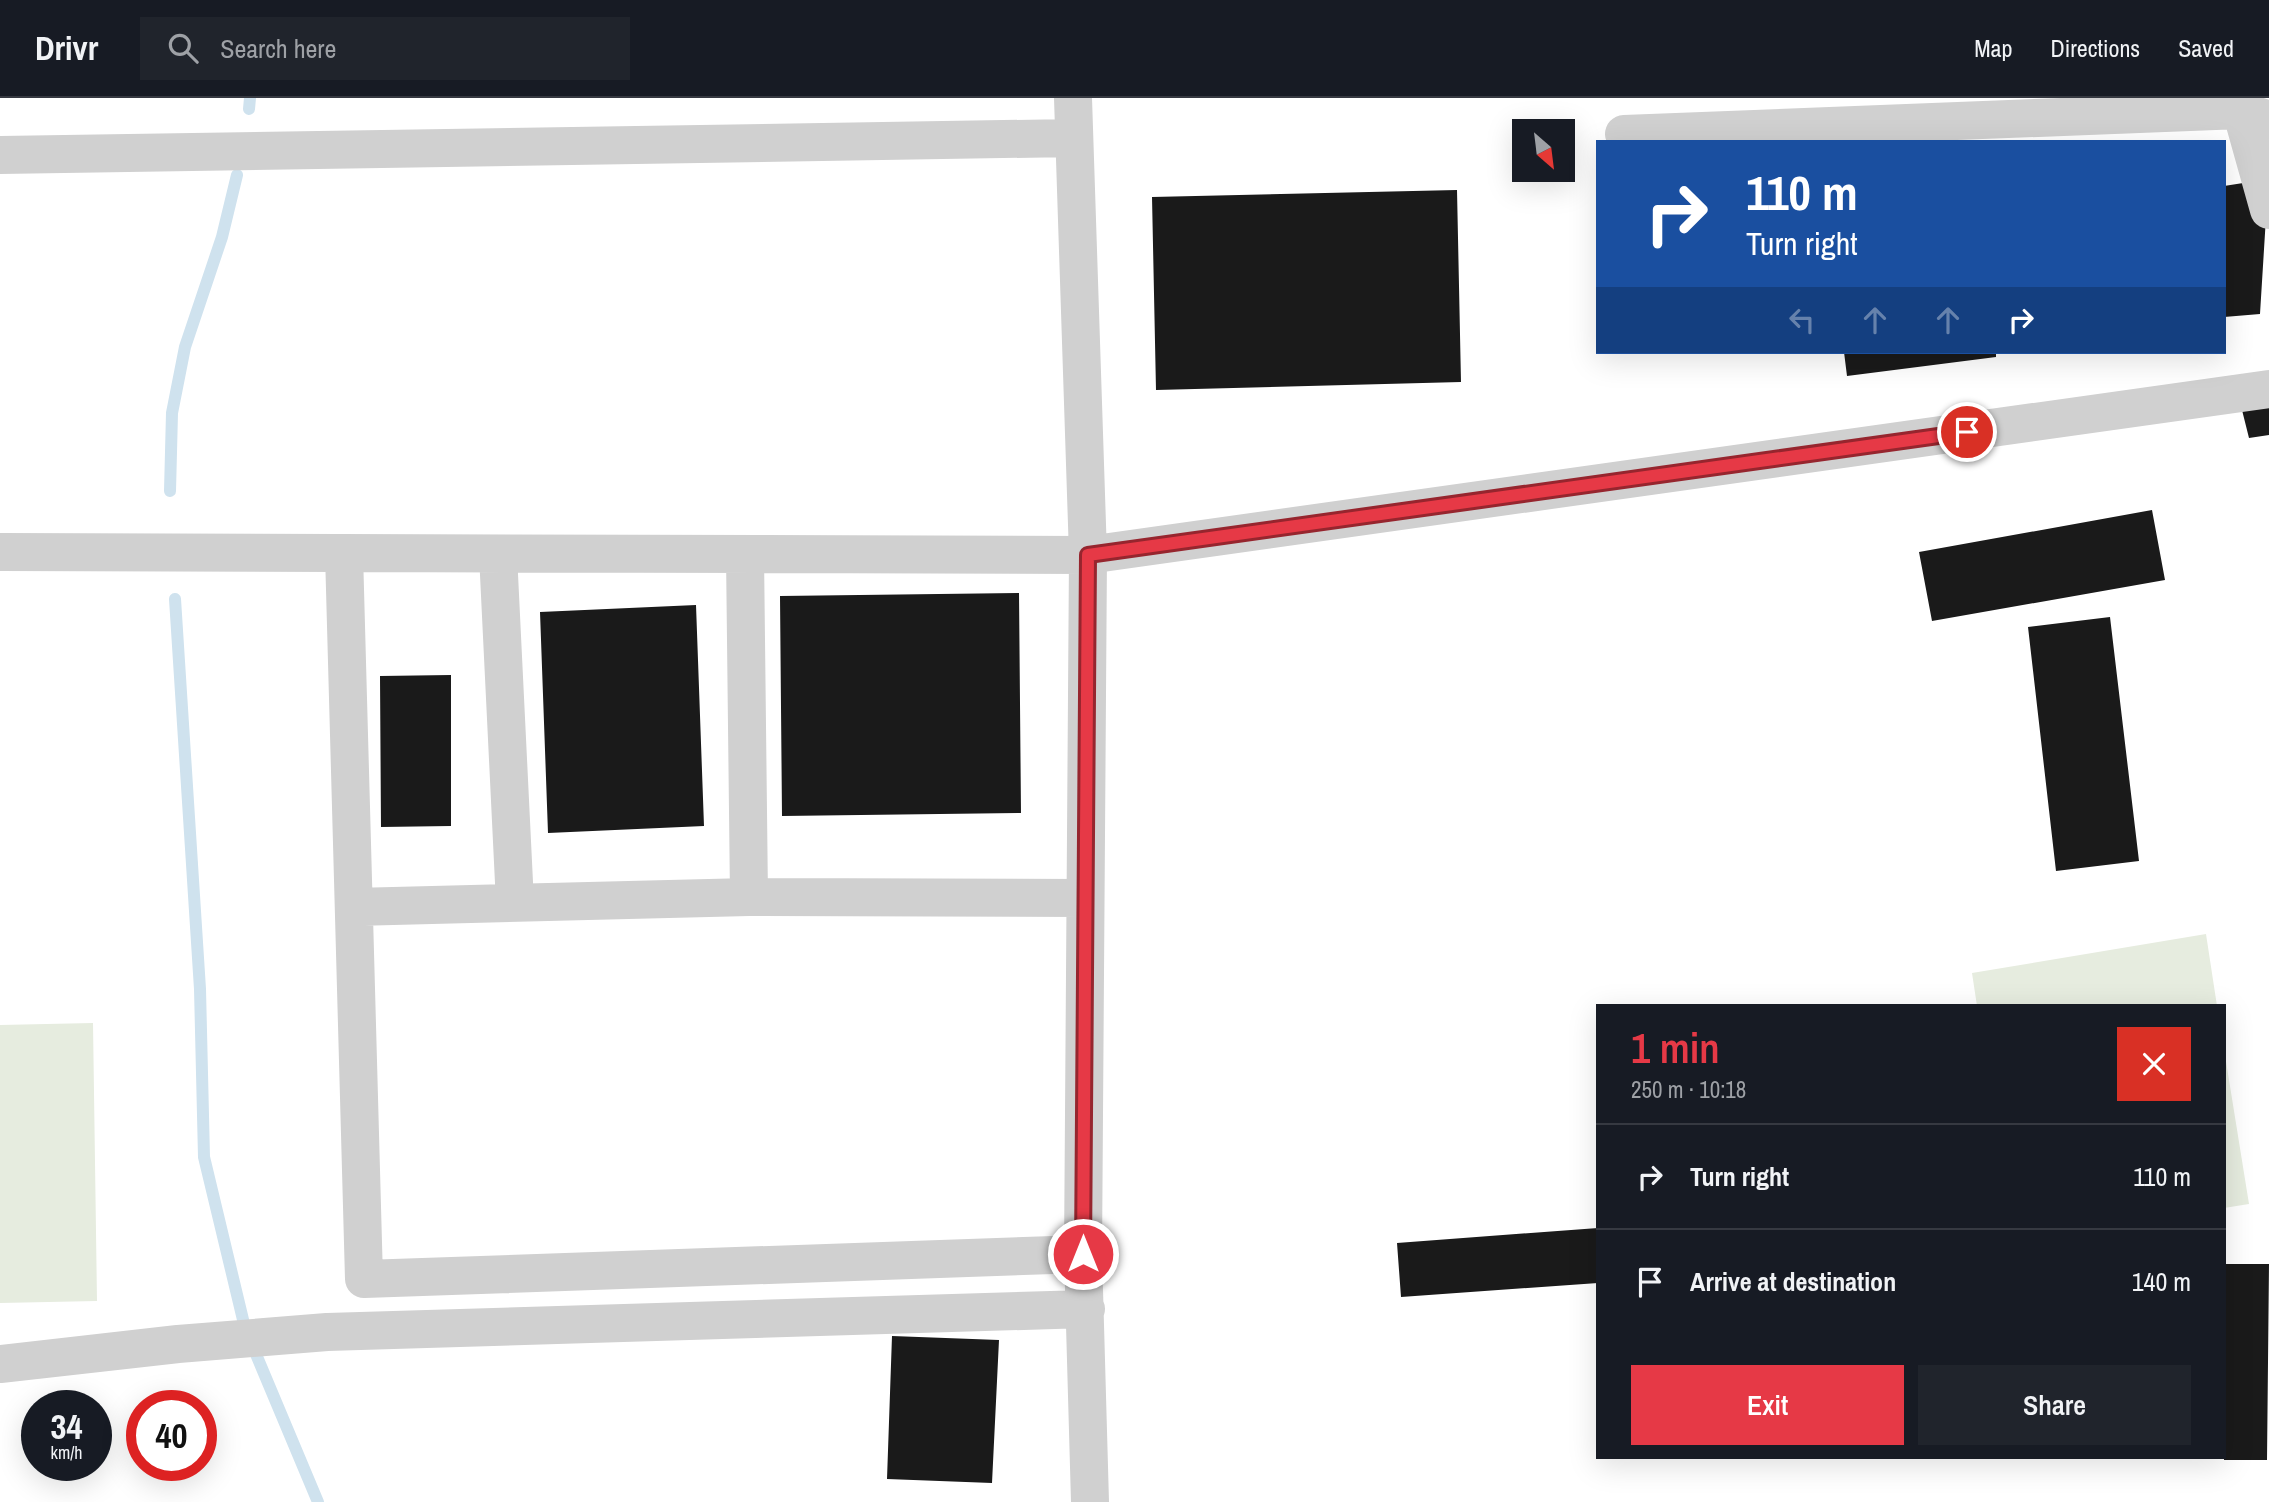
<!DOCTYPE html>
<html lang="en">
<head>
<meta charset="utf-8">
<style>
	body { margin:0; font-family:"Archivo Narrow",sans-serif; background:#20242c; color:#f1f3f6; height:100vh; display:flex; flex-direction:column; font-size:26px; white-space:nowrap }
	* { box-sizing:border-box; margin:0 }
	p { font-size:23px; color:#9ea1a6 }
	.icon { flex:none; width:38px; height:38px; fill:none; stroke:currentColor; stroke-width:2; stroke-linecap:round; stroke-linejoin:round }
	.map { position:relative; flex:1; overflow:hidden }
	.side { position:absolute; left:1596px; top:906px; width:630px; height:455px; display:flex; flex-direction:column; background:#171b24; border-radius:0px; box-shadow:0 7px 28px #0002 }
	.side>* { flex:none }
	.banner { position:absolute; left:1596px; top:42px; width:630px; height:214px; border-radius:0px; box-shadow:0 7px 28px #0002; background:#1a4fa0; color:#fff; overflow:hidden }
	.needle { width:46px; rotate:152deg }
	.controls { position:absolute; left:1512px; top:21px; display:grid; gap:14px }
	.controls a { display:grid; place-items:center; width:63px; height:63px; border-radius:0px; background:#171b24; box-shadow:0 7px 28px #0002; font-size:35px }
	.speed { position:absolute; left:21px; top:1292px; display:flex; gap:14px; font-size:35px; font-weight:700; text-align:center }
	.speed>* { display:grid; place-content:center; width:91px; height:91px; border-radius:50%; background:#171b24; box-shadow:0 7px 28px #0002; line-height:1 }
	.speed small { font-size:18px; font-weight:400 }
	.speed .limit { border:10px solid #d22; background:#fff; color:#111 }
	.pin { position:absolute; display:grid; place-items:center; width:60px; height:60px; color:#fff; margin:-30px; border:4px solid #fff; border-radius:50%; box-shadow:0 2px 7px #0007 }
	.me { position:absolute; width:77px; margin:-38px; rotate:0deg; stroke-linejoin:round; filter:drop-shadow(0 0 5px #0008) }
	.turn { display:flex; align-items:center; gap:24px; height:147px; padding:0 35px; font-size:32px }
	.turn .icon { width:91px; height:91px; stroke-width:2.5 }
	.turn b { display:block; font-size:49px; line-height:60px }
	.lanes { display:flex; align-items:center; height:66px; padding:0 35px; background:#0003; justify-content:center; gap:35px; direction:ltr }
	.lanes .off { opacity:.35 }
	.round { display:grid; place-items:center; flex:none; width:74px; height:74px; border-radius:0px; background:#20242c }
	.summary { display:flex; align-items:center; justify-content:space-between; height:119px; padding:0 35px }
	h1 { font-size:42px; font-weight:600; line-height:52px; color:#e63946 }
	.primary-button { display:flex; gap:14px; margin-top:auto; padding:14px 35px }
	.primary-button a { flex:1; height:80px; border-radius:0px; background:#e63946; color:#fff; font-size:28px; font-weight:600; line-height:80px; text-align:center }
	.primary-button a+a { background:#20242c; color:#f1f3f6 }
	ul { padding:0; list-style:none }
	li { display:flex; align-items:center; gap:21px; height:105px; padding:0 35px; border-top:2px solid #363941 }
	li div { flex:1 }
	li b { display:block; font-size:26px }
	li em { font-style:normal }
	header { display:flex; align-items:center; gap:42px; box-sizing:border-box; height:98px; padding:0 35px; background:#171b24; border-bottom:2px solid #363941 }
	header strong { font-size:33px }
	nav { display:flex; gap:38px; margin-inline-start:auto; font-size:24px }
	.search { width:490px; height:63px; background:#20242c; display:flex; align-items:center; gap:18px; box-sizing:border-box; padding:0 24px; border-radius:0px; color:#9ea1a6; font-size:26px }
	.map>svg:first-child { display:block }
	.green { fill:#e6ecdf }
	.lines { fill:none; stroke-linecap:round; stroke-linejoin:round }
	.stream { stroke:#cfe2ee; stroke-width:12 }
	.building { fill:#1a1a1a }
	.minor { stroke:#d0d0d0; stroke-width:38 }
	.route-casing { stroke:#96252e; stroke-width:18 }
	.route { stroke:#e63946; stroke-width:12 }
</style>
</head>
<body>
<header>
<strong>Drivr</strong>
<div class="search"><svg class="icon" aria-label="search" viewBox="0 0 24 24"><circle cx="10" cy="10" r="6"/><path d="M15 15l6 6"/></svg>Search here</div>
<nav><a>Map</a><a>Directions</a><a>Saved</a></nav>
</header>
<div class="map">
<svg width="2269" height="1404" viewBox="0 0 2269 1404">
	<rect width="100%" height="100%" fill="#fff"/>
	<path class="green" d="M2206 836 2217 908H1977L1972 875Z
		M93 925 97 1203 0 1205V927Z
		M2224 951 2249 1106 2224 1110Z"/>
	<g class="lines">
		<path class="stream" d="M249 11 250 0
			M170 393 172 315 185 249 222 139 237 77
			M175 501 200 891 204 1059 245 1230 318 1404"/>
	</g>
	<path class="building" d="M2256 83 2266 119 2260 216 2224 219V88Z
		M1457 92 1461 284 1156 292 1152 99Z
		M1844 254H1996V259L1847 278Z
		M2269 299V337L2249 340 2240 304Z
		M2152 412 2165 482 1932 523 1919 454Z
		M1019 495 1021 715 782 718 780 498Z
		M696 507 704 728 548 735 540 514Z
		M2110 519 2139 763 2056 773 2028 529Z
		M451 577V728L381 729 380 578Z
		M1598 1130V1185L1401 1199 1397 1145Z
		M2224 1166H2269L2267 1362H2224Z
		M892 1238 999 1242 992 1385 887 1381Z"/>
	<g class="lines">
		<path class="minor" d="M1073 0 1088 457 1083 1156 1090 1404
			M2242 0 2241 12 2269 112
			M1624 36 2241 12 2269 22
			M0 57 1073 40
			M0 454 1088 457 2269 291
			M344 455 364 1181 1083 1156
			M498 456 515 805
			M745 456 749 799
			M354 809 749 799 1084 800
			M0 1266 178 1246 327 1234 1086 1211"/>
	</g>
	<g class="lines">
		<g class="route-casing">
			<path id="route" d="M1083 1156 1088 457 1967 334"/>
		</g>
		<use href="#route" class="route"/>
	</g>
</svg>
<div class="controls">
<a><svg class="needle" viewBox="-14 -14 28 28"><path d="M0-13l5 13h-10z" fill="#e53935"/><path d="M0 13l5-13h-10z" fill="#9ea1a6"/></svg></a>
</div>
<div class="speed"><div>34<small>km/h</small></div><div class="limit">40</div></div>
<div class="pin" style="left:1967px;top:334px;background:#d93025"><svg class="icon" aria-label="arrive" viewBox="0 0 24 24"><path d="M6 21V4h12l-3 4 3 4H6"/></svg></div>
<svg class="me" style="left:1083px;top:1156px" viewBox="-20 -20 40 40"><circle r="17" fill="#e63946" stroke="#fff" stroke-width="3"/><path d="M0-11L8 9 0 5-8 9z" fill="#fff"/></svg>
<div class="banner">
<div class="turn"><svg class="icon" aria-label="right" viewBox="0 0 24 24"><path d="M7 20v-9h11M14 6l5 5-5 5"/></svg><div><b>110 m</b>Turn right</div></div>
<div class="lanes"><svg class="icon off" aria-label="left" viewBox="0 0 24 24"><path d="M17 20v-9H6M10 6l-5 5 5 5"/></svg><svg class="icon off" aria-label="ahead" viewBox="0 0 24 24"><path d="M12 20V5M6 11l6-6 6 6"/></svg><svg class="icon off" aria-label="ahead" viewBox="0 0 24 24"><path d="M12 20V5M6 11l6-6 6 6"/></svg><svg class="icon" aria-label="right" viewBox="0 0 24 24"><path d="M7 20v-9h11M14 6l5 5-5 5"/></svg></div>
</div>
<section class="side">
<div class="summary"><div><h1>1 min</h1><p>250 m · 10:18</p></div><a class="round" style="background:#d93025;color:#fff"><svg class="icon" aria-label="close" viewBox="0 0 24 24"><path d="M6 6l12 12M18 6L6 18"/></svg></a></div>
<ul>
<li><svg class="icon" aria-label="right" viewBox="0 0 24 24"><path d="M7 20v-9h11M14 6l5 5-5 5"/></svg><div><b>Turn right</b></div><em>110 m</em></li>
<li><svg class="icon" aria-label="arrive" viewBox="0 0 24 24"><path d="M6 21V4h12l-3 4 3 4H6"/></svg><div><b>Arrive at destination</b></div><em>140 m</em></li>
</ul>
<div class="primary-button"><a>Exit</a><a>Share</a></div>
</section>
</div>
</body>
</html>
